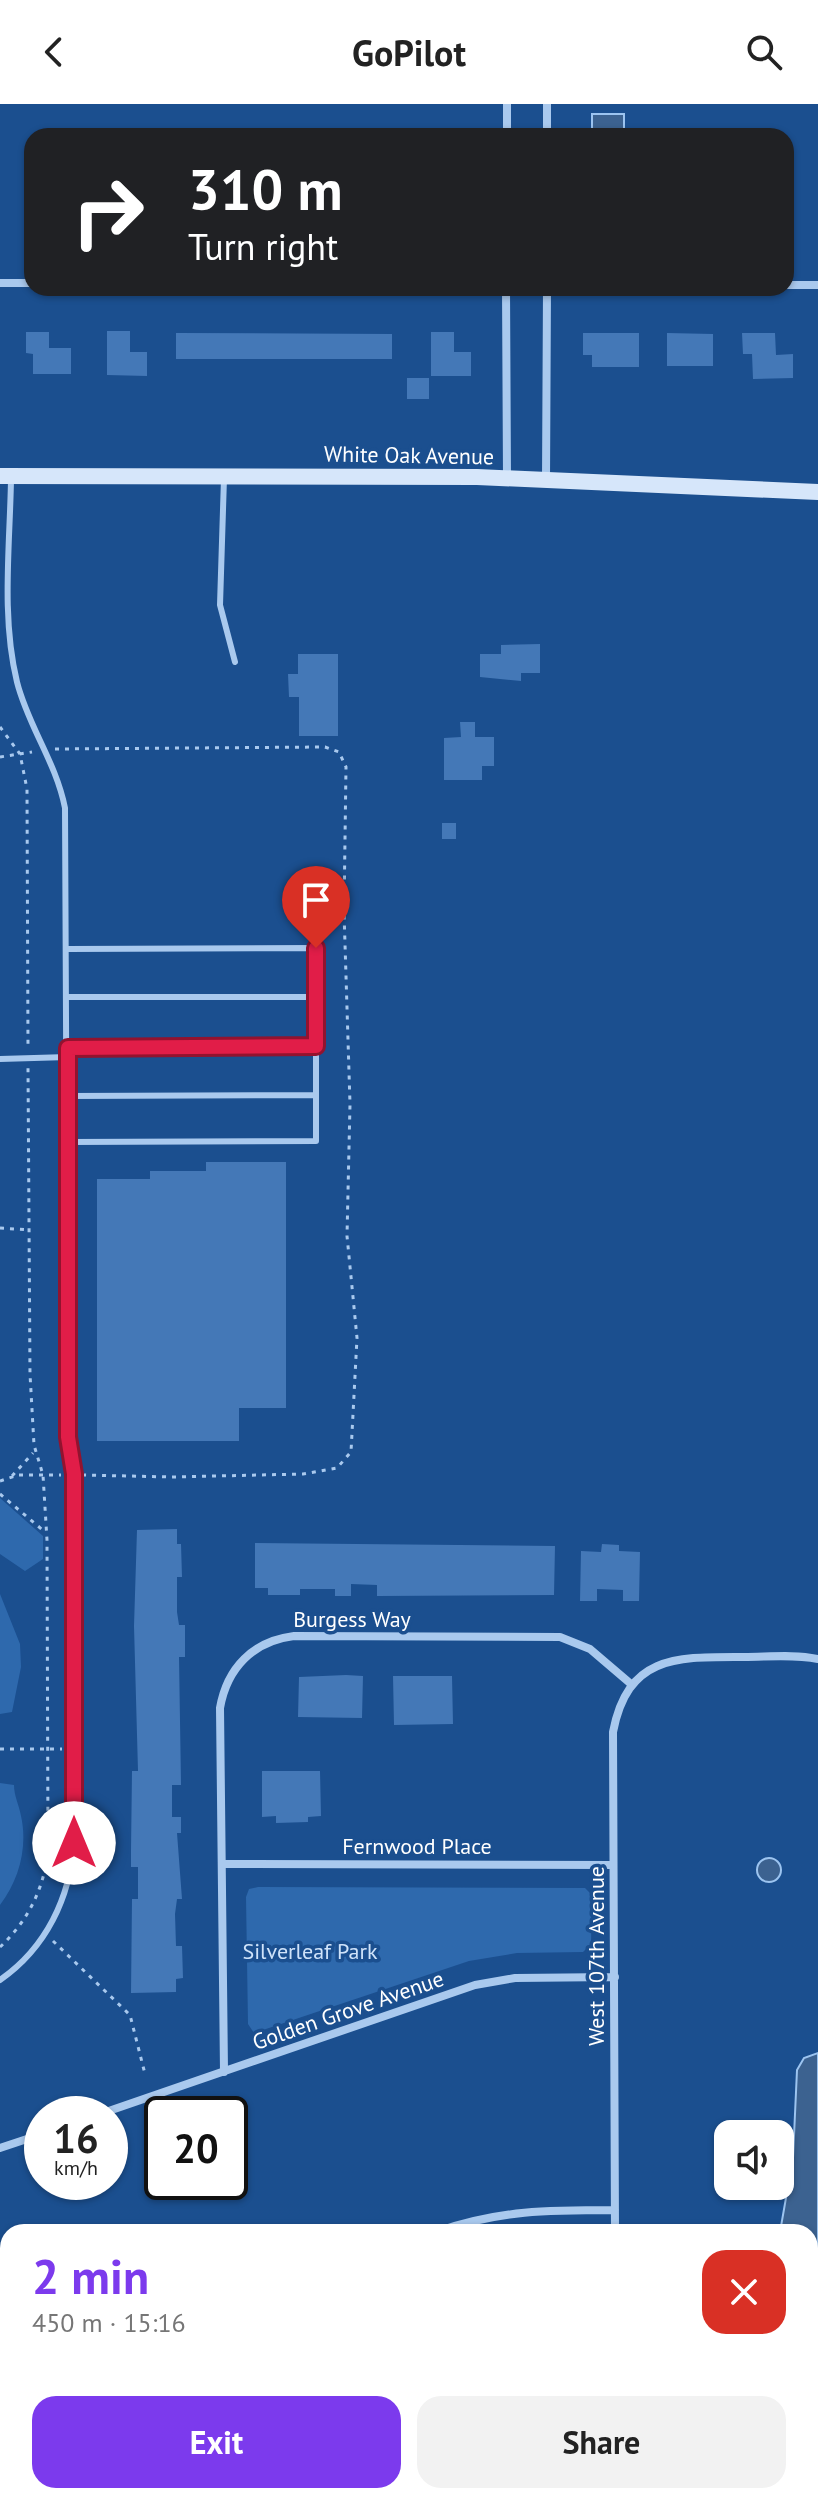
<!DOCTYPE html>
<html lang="en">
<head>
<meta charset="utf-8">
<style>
	body { margin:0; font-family:"PT Sans",sans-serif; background:#f2f2f2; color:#222; height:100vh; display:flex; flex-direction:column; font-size:30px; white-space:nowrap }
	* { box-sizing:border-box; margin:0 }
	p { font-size:26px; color:#767676 }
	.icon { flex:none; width:44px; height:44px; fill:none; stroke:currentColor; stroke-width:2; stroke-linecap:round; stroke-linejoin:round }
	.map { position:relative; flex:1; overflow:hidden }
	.drawer { position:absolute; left:0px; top:2120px; width:818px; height:280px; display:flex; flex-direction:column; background:#fff; border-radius:24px 24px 0 0; box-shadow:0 2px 6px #0004 }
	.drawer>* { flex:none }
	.guide { position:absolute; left:24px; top:24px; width:770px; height:168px; border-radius:24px; box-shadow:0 2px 6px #0004; background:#202124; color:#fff; overflow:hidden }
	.controls { position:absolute; left:714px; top:2016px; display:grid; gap:16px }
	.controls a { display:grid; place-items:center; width:80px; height:80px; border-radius:16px; background:#fff; box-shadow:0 2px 6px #0004; font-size:40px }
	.speed { position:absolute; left:24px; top:1992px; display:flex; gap:16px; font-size:40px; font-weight:700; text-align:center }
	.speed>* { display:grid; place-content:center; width:104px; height:104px; border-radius:50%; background:#fff; box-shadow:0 2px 6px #0004; line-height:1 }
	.speed small { font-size:20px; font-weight:400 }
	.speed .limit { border:4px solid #111; border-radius:12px; background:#fff; color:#111 }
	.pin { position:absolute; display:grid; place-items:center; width:68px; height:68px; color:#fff; margin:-82px -34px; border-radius:50% 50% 50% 0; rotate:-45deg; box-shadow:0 0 8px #0007 }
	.pin .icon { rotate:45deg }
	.me { position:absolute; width:88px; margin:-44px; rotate:0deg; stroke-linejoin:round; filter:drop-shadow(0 0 6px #0008) }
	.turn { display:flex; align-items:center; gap:28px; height:168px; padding:0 32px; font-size:36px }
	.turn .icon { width:104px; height:104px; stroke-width:2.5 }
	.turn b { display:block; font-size:56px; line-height:68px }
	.round { display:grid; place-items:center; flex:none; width:84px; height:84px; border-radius:24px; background:#f2f2f2 }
	.headline { display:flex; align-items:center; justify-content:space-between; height:136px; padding:0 32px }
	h1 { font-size:48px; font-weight:800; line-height:60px; color:#7c3aed }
	.cta { display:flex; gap:16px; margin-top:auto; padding:16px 32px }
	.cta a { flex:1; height:92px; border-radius:24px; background:#7c3aed; color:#fff; font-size:32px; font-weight:800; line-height:92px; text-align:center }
	.cta a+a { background:#f2f2f2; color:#222 }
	header { display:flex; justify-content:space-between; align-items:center; height:104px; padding:0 32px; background:#fff; font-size:36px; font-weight:800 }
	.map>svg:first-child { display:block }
	.green { fill:#2e69ad }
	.water { fill:#3c6290; stroke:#9cc4f0; stroke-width:2 }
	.building { fill:#4478b7 }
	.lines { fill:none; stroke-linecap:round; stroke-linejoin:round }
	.path { stroke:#a9c9ee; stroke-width:3; stroke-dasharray:4 6; stroke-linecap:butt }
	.lane { stroke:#a9c9ee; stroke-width:6 }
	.street { stroke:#a9c9ee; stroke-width:8 }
	.secondary { stroke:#d6e6fa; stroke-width:16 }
	.route-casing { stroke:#92132f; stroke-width:20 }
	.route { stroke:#e11d48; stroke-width:14 }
	.labels { text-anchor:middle; stroke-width:7; stroke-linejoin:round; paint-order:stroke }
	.street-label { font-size:22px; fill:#fff; stroke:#1b4f8f }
	.park-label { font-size:22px; fill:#cfe3fa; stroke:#1b4f8f }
</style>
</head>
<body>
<header><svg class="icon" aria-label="back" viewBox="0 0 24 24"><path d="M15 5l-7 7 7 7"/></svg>GoPilot<svg class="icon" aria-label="search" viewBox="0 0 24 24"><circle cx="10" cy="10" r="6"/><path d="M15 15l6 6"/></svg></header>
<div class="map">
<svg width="818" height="2400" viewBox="0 0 818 2400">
	<rect width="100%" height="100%" fill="#1b4f8f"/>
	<path class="green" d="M0 1394 43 1432V1455L25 1467 0 1450Z
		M0 1490 20 1540 21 1563 12 1608 0 1610Z
		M0 1679 14 1681C14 1692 19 1701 21 1712 28 1743 19 1776 0 1801Z
		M258 1783 585 1784 592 1791 591 1840 583 1848 517 1849 469 1857 254 1929 248 1920 246 1793 249 1785Z"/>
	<path class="water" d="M592 10H624V26H592Z
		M757 1766a12 12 0 1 1 24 0a12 12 0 1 1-24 0Z
		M818 1949V2169H810V2128H780L793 2054 797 1966 804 1954Z
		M100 2392H182L186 2400H80Z"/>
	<path class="building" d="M107 227H130V248H147V272L107 271Z
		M26 228H49V244H71V270H33V250L26 249Z
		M431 228H454V248H471V272H431Z
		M176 229 392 230V255H176Z
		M583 229H639V263H592V251H583Z
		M667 229 713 230V262H667Z
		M742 229H775L776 251 793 250V274L753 275 752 250H743Z
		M407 274H429V295H407Z
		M540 540V569H521V577L480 573V550H501V541Z
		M298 550H338V632H299V593H289L288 570H298Z
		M460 618H475V633H494V662H482V676H444V634L461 633Z
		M442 719H456V735H442Z
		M206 1058H286V1304H239V1337H97V1075H150V1067H206Z
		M177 1425V1440H181L182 1473H177V1508L179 1521H185V1553H179L181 1681H172V1713H181V1729H177L182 1795H177L175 1810 176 1842H182L183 1874 176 1875V1888L131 1889 132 1795H138V1763H131V1747L132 1667H138L134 1522 137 1426Z
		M255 1439 555 1442 554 1491 377 1492V1481L351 1480V1492H335V1485H300V1491H268V1484H255Z
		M602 1440 619 1441V1447L640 1448 639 1497H623V1486L597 1485V1497H580L581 1447 601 1448Z
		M346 1571 363 1572 362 1614 298 1613 299 1573Z
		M393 1572H452L453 1620 394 1621Z
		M262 1667H320L321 1712 308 1713V1718L276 1719V1712L262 1713Z"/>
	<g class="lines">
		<path class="path" d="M0 623 20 650 27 685 28 944
			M55 645 325 643 339 648 346 663 344 808 350 1000 347 1132 357 1234 351 1348 337 1364 303 1370 172 1373 84 1371
			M0 653 32 648
			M0 1124 30 1126
			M12 1372 33 1349
			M0 1377 18 1371H61
			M0 1390 45 1428
			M0 1645H62
			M53 1837 130 1911 145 1970
			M0 1843C29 1816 46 1781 48 1742L47 1436 43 1371 34 1341 30 1270 28 963"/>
		<path class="lane" d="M224 374 220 501 235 558
			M68 845 316 844V1037L68 1038
			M68 893H315
			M68 944 316 942
			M0 955 68 953
			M68 992 316 991
			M0 1876C46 1844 70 1794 74 1739V1370L68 1333 65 704C56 658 28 622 17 578 1 513 10 441 11 375"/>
		<path class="street" d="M507 32V0
			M547 32V0
			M0 179H32
			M786 181H818
			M506 184 507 374
			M546 376 547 184
			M222 1760 613 1761
			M224 1968 220 1604C227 1564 253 1537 294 1532L560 1533 590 1545 631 1580
			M100 2010 475 1881 515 1874 615 1873
			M0 2044 42 2030
			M436 2128C499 2106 549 2106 615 2106
			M615 2128 613 1628C628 1550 678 1553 744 1553 768 1553 794 1550 818 1555
			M0 2279 8 2276
			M810 2329H818
			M658 2392 659 2400
			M379 2400 385 2392"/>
		<path class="secondary" d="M0 372 477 373 818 388"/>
	</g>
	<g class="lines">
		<g class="route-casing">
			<path id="route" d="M74 1739V1370L68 1333V944L316 942V844"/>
		</g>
		<use href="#route" class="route"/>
	</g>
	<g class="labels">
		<g class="street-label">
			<text transform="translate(409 351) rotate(1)" y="8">White Oak Avenue</text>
			<text x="352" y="1523">Burgess Way</text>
			<text x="417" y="1750">Fernwood Place</text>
			<text transform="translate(596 1852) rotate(-90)" y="8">West 107th Avenue</text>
			<text transform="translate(348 1906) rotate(-19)" y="8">Golden Grove Avenue</text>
		</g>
		<g class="park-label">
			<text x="310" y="1855">Silverleaf Park</text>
		</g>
	</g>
</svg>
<div class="controls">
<a><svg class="icon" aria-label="sound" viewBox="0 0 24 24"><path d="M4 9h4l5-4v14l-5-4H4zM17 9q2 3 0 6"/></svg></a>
</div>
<div class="speed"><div>16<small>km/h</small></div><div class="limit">20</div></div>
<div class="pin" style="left:316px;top:844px;background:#d93025"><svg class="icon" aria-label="arrive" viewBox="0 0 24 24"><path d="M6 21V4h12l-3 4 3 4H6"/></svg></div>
<svg class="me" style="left:74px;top:1739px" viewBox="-20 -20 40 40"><circle r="19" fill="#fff"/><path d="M0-13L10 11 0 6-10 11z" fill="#e11d48"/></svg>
<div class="guide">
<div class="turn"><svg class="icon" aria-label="right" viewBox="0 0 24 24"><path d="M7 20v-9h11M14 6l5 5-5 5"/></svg><div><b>310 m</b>Turn right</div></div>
</div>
<section class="drawer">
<div class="headline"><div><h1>2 min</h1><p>450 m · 15:16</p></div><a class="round" style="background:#d93025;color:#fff"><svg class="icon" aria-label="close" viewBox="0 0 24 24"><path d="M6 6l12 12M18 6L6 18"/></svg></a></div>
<div class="cta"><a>Exit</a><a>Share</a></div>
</section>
</div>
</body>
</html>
